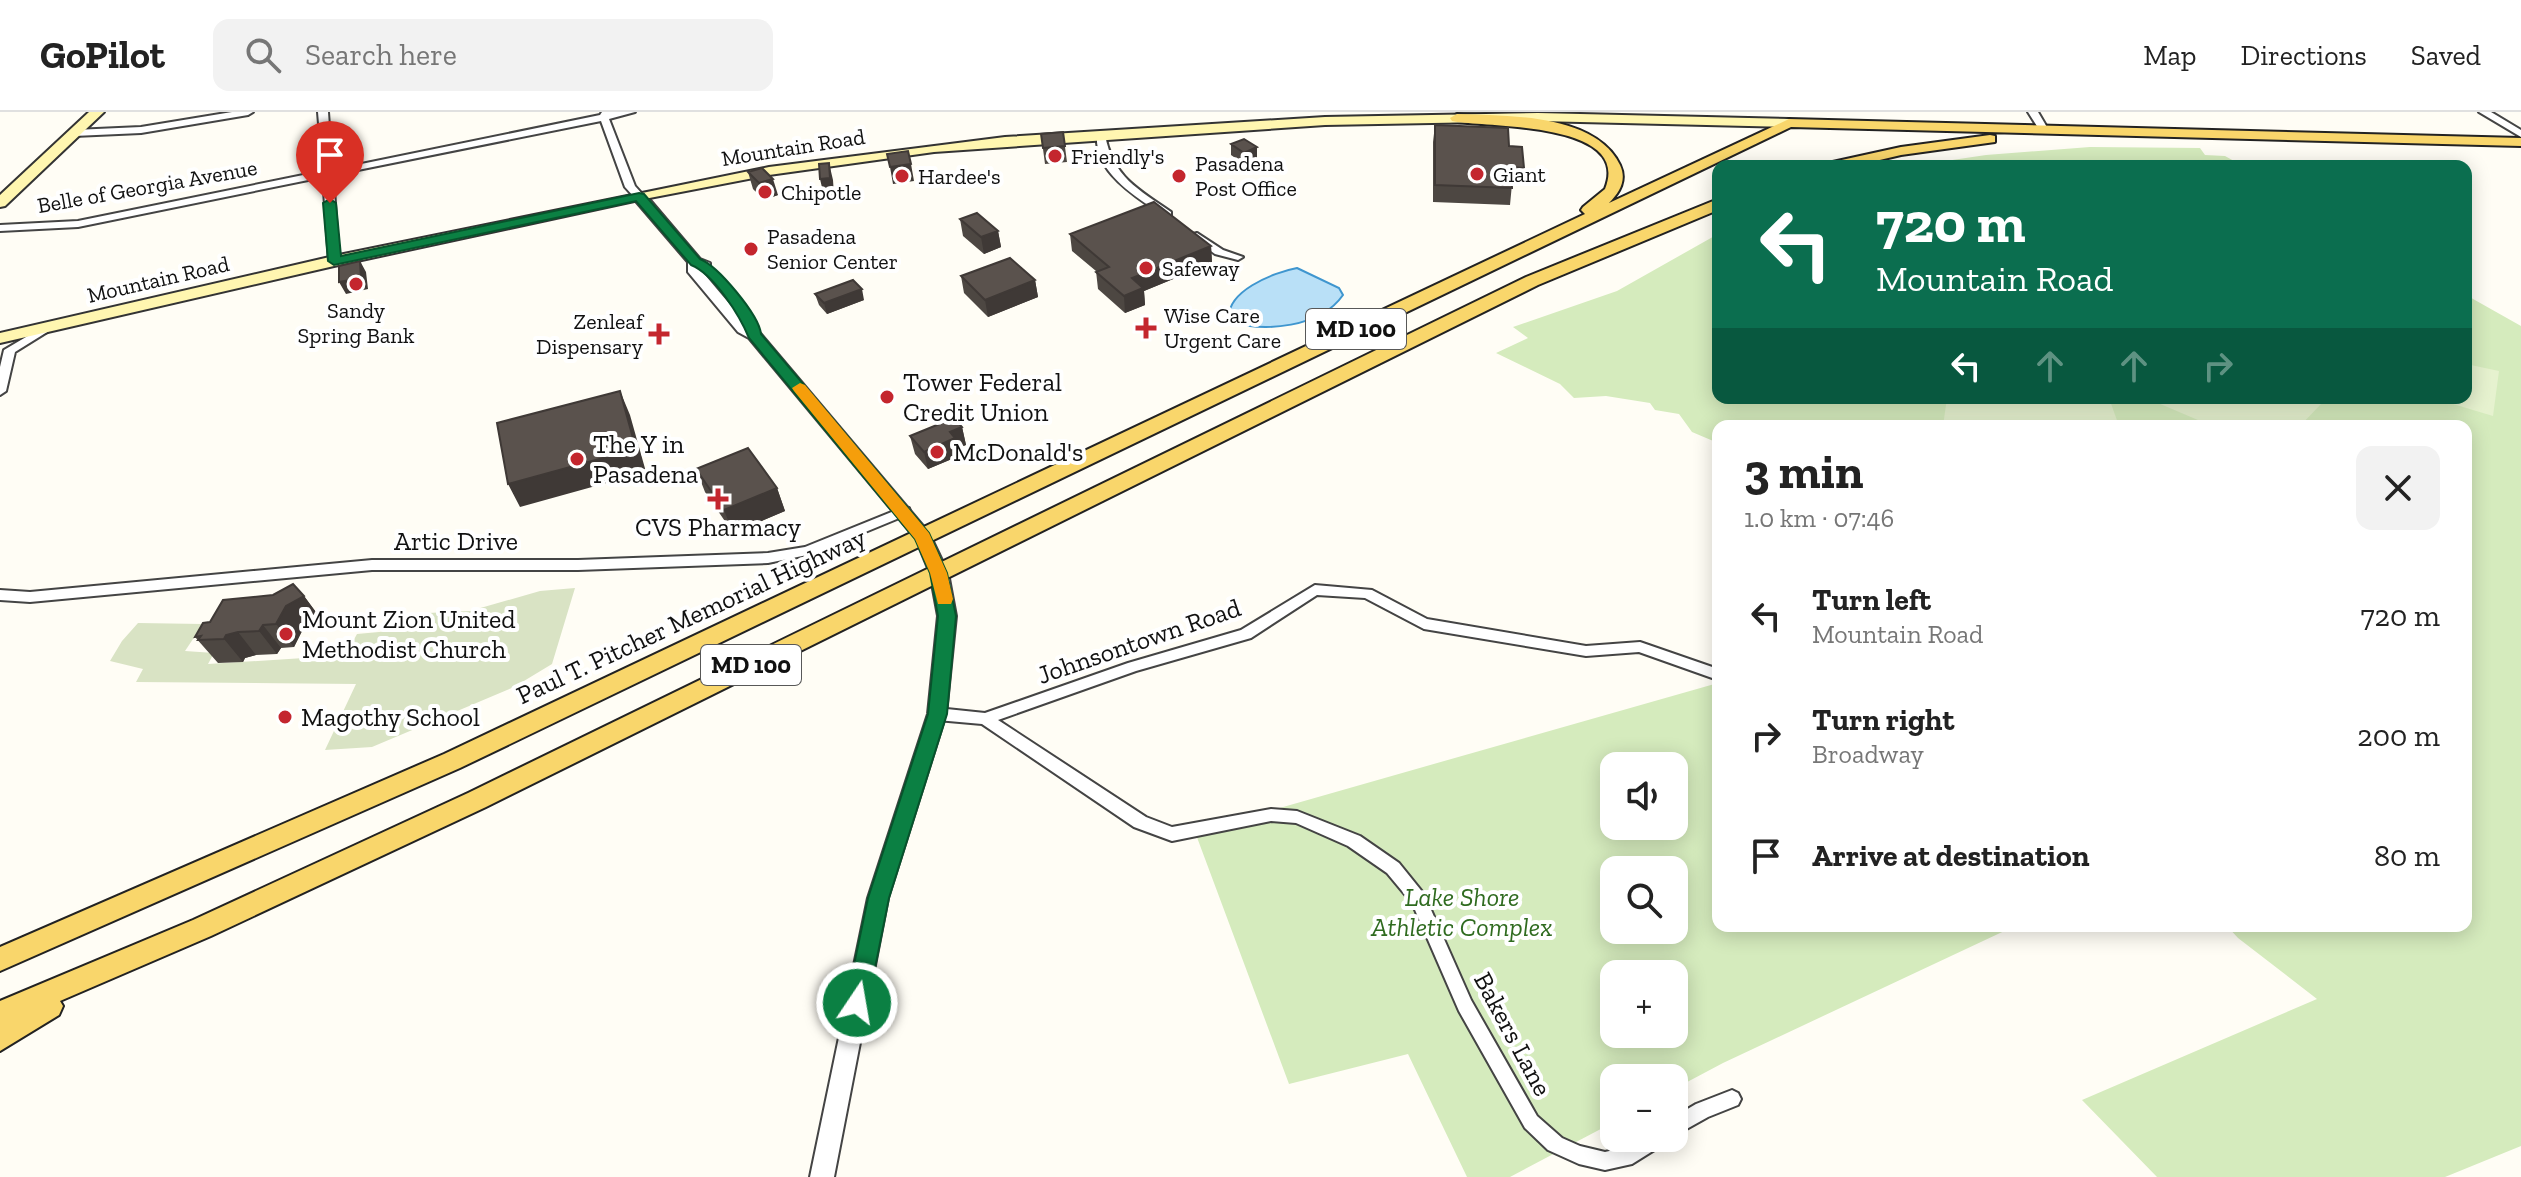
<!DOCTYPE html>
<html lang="en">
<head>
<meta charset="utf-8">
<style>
	body { margin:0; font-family:"Zilla Slab",serif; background:#f2f2f2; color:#222; height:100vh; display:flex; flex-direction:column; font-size:30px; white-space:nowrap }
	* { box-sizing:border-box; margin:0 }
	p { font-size:26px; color:#767676 }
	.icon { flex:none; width:44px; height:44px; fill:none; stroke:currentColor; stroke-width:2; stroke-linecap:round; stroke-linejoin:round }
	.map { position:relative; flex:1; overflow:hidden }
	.panel { position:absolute; left:1712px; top:308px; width:760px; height:512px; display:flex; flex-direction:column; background:#fff; border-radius:16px; box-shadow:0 4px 20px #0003 }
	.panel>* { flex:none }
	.banner { position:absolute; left:1712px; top:48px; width:760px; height:244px; border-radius:16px; box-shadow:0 4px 20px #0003; background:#0b6e4f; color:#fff; overflow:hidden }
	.controls { position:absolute; left:1600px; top:640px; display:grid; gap:16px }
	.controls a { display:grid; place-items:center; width:88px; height:88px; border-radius:16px; background:#fff; box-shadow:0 4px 20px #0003; font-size:40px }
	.pin { position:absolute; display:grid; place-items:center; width:68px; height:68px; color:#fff; margin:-82px -34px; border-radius:50% 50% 50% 0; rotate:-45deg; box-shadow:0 0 8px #0007 }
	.pin .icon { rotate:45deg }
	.me { position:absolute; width:88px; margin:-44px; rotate:12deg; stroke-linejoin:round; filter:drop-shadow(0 0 6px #0008) }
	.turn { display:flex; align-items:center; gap:28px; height:168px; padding:0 32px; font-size:36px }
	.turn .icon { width:104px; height:104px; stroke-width:2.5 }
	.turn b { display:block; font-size:56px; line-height:68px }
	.lanes { display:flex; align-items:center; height:76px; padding:0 32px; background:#0003; justify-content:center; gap:40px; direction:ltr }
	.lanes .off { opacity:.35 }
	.round { display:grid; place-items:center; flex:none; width:84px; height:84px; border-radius:16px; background:#f2f2f2 }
	.overview { display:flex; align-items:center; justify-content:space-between; height:136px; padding:0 32px }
	h1 { font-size:48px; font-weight:700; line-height:60px }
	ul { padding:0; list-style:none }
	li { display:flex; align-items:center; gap:24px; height:120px; padding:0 32px }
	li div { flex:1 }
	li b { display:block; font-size:30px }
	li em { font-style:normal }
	header { display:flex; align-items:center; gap:48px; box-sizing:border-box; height:112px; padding:0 40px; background:#fff; border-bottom:2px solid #e0e0e0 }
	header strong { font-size:38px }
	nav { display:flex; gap:44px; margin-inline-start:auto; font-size:28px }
	.search { width:560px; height:72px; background:#f2f2f2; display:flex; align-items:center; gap:20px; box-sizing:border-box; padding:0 28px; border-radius:16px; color:#767676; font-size:30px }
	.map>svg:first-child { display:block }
	.green { fill:#d5ebbd; fill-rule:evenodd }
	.cemetery { fill:#d9e3c4 }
	.pitch { fill:#e6f2cf }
	.water { fill:#b9e0f7; stroke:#3f96cf; stroke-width:2 }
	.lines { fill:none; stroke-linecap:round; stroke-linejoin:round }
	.minor-casing { stroke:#444; stroke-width:4 }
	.tertiary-casing { stroke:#444; stroke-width:4 }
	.secondary-casing { stroke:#333; stroke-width:4 }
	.primary-casing { stroke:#222; stroke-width:4 }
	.minor { fill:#fff; fill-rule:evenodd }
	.tertiary { fill:#fff; fill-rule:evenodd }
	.secondary { fill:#fff6b0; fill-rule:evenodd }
	.primary { fill:#f9d66b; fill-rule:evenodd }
	.wall { fill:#4d4742 }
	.shaded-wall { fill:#3f3936 }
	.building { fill:#5a524d; stroke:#3f3936; stroke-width:2 }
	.route { fill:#0b8043; stroke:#07532c; stroke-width:2 }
	.slow { fill:#f59e0b }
	.poi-dot { fill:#c4262e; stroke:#fff; stroke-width:3 }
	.labels { text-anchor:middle; stroke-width:8; stroke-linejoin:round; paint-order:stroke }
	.far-street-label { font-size:22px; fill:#111; stroke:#fff }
	.far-poi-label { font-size:22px; fill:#111; stroke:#fff; text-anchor:start }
	.shield { fill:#fff; stroke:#585858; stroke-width:2 }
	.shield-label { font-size:24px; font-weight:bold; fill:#111 }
	.poi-label { font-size:26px; fill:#111; stroke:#fff; text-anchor:start }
	.street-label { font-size:26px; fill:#111; stroke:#fff }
	.park-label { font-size:26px; font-style:italic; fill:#2f6b1f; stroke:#fff }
</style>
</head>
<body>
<header>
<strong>GoPilot</strong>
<div class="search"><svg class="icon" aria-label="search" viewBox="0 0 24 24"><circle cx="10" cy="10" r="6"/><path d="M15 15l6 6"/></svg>Search here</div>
<nav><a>Map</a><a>Directions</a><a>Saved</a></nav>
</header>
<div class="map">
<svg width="2521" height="1065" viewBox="0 0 2521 1065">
	<rect width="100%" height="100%" fill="#fffdf5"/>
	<path class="green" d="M2090 35 2200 36 2205 43 2225 44 2243 54H1912L1986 43Z
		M1718 122V286H2466V183L2521 214V1034L2445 1065H2157L2082 988 2317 887 2238 826 2227 814H2466V314H1718V331L1692 320 1679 302 1655 298 1650 291 1606 284 1574 286 1560 272 1496 241 1528 226 1513 215 1617 179Z
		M1718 571V814H2015L1723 951 1674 977V966H1614V1010L1510 1065H1467L1408 942 1289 972 1195 720ZM1614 654H1674V714H1614ZM1614 758H1674V818H1614ZM1614 862H1674V922H1614Z"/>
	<path class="cemetery" d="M575 476 552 552 514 575 372 635 325 638 356 572 136 570 143 557 110 549 122 529 138 511 203 512 185 539 214 541 208 552 304 546 314 534 351 533 357 522 423 516 428 501 470 499 540 479Z"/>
	<path class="pitch" d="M2466 252 2499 259 2493 304 2433 286H2466Z
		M1947 286H2109L2119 314H1943Z
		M2164 286H2305L2321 292 2300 314H2212L2158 291Z"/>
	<path class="water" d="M1297 156 1339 176 1343 183C1320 216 1265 220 1230 210 1222 180 1275 160 1297 156Z"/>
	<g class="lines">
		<g class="minor-casing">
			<path id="minor" d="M232 0H253L248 3 141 21 74 24 69 21 74 18 141 15Z
				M318 0H328L332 58 600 3 602 0H635L609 7 635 74 644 84 635 86 625 75 601 9 333 63 339 149 334 152 329 149 323 65 78 115 0 119V113L78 109 323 59Z
				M2028 0H2038L2048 17 2046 19H2040Z
				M2479 0H2491L2521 18V25Z
				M1097 21 1105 23C1113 65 1138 77 1171 100V104C1161 104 1156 98 1148 93 1123 76 1094 54 1097 21Z
				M1197 121 1223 138 1243 145 1238 148 1215 142 1193 126V122Z
				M48 212 54 215 52 217 15 240 6 279 0 283V255L4 238Z
				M904 395 909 396 910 399 909 402 812 442 768 451 578 458H372L30 490 0 488V478L30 480 372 448H578L768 441 805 435Z
				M1315 473 1372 478 1427 507 1586 534 1640 530 1718 557V568L1639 540 1586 544 1424 517 1365 486 1317 483 1251 526 1136 559 998 608 1146 705 1172 715 1271 697 1297 699 1360 724 1399 751 1424 782 1471 888 1537 1004 1562 1026 1580 1034 1605 1040 1622 1036 1640 1026H1666L1664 1032 1632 1052 1605 1058 1579 1052 1548 1038 1525 1016 1459 899 1412 791 1387 761 1348 734 1296 711 1271 709 1172 729 1134 715 982 612 937 608 932 606 930 602 932 598 937 596 985 601 1128 551 1241 518Z
				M1732 978 1738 981 1741 987 1738 993 1708 1005 1674 1024V1005L1696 992Z"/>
		</g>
		<g class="tertiary-casing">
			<path id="tertiary" d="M634 81H644L700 147 710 151V157H700L748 214 759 220 929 421 948 461 956 504 946 602 888 786 834 1065H810L868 786 928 602 938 504 930 461 916 427 749 226 738 220 688 160V150L634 87Z"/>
		</g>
		<g class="secondary-casing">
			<path id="secondary" d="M89 0H104L5 94 0 95V83Z
				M1538 1 1789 7 1796 11 1789 15 1538 9 1325 13 934 40 769 63 639 88 334 154 0 231V221L334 144 769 55 1005 25 1325 5Z"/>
		</g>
		<g class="primary-casing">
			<path id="primary" d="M1457 2C1506 4 1595 1 1620 53 1627 68 1620 80 1609 91L1789 7 2521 26V34L1791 15 460 656 0 859V835L444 642 1585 102 1581 98 1583 95 1605 77C1633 8 1483 16 1452 9L1450 6Z
				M1990 23 1995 24V30L1901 43 1854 54H1825L1828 51 1901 35Z
				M1718 87V98L1538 173 486 695 211 824 60 889 63 894 59 903 0 939V889L193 808 468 681 1526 165Z"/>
		</g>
		<use href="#minor" class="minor"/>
		<use href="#tertiary" class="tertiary"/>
		<use href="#secondary" class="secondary"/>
		<use href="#primary" class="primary"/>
	</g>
	<path class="wall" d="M1435 13 1509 34 1524 56 1521 73 1512 72 1510 93 1433 90V30Z
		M1063 20 1067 50 1045 52 1041 22Z
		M1231 32 1257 35V46L1244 52 1231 43Z
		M748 60 778 83 764 88 753 77Z
		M960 107 998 119 1001 135 984 142 963 124Z
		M1070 122 1211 134 1212 151 1144 179 1145 193 1125 201 1098 177 1096 159 1072 139Z
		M961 164 1035 168 1038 185 988 205 964 181Z
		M815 182 864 188 827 202 819 193Z
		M962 315 966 333 958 336 959 344 928 357 915 342 910 324Z
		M696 357 777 376 785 399 733 421 705 380Z
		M304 484 321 507 303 517 294 535 281 536 277 542 256 543 245 546 243 550 218 551 195 525 210 510Z"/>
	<path class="shaded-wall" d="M1257 35V46L1244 52V41Z
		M829 51 833 68 834 83 824 84 820 67Z
		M911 52 914 69 893 72 890 55Z
		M773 67 778 83 764 88 759 71Z
		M998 119 1001 135 984 142 981 125Z
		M1211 134 1212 151 1144 179 1145 193 1125 201 1124 184 1132 166Z
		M360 149 366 160 368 177 346 182 339 170Z
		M1035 168 1038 185 988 205 985 188Z
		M862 177 864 188 827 202 824 191Z
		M620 279 630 303 646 360 520 395 508 372Z
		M962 315 966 333 958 336 959 344 928 357 924 340 950 320Z
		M777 376 785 399 733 421 724 398Z
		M304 484 321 507 303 517 294 535 276 512 286 494Z
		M263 513 281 536 277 542 259 519Z
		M238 520 256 543 245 546 243 550 224 527 226 523Z"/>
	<path class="building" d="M1435 13 1508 16 1509 34 1522 35 1524 56 1511 55 1512 76 1435 73Z
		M1063 20 1065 34 1043 36 1041 22Z
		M1244 27 1257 35 1244 41 1231 32Z
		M908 39 911 52 890 55 887 42Z
		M829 51 830 66 820 67 819 52Z
		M762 56 773 67 759 71 748 60Z
		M1154 90 1211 134 1132 166 1143 176 1124 184 1096 160 1109 155 1070 122Z
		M977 101 998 119 981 125 960 107Z
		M1010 146 1035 168 985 188 961 164Z
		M360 149 361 166 339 170V154Z
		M853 168 862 177 824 191 815 182Z
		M620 279 636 337 508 372 497 311Z
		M954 306 962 315 950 320 955 326 924 340 910 324Z
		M748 336 777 376 724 398 696 357Z
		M293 472 304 484 286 494 276 512 263 513 259 519 238 520 226 523 224 527 198 528 201 524 195 525 203 511 210 510 223 488 273 483Z"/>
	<path class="route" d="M639 81 644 82 700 147C718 154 759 203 761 222L929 421 947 461 956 504 947 602 889 786 868 891 865 898 857 901 849 898 846 891 868 786 928 602 938 504 930 461 915 427 749 226C740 204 714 162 691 153L636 89 334 153 328 149 323 91 330 87 336 91 341 144Z"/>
	<path class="slow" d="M800 271 805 273 929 421 947 461 953 487 951 492H938L930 461 915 427 794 279 792 276Z"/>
	<g class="poi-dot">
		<circle cx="1055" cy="44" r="8"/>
		<circle cx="1477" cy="62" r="8"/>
		<circle cx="902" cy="64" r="8"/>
		<circle cx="1179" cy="64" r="8"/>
		<circle cx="765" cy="80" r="8"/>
		<circle cx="751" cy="137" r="8"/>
		<circle cx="1146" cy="156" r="8"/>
		<circle cx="356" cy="172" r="8"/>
		<path d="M1142 204h8v8h8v8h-8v8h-8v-8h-8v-8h8z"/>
		<path d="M655 210h8v8h8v8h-8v8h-8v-8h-8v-8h8z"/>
		<circle cx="887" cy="285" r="8"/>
		<circle cx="937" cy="340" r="8"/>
		<circle cx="577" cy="347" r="8"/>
		<path d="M714 375h8v8h8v8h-8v8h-8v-8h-8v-8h8z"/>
		<circle cx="286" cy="522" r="8"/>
		<circle cx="285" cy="605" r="8"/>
	</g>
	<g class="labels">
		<g class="far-street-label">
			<text transform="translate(793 35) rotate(-9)" y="8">Mountain Road</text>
			<text transform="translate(147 74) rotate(-10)" y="8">Belle of Georgia Avenue</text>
			<text transform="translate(158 167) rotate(-13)" y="8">Mountain Road</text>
		</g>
		<g class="far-poi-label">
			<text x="1071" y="52">Friendly's</text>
			<text x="1195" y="59">Pasadena<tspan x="1195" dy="25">Post Office</tspan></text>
			<text x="1493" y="70">Giant</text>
			<text x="918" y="72">Hardee's</text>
			<text x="781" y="88">Chipotle</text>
			<text x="767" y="132">Pasadena<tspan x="767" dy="25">Senior Center</tspan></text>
			<text x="1162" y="164">Safeway</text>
			<text x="356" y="206" text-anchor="middle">Sandy<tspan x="356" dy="25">Spring Bank</tspan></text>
			<text x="1164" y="211">Wise Care<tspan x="1164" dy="25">Urgent Care</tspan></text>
			<text x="643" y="217" text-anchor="end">Zenleaf<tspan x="643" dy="25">Dispensary</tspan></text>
		</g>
		<g class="shield">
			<rect x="1306" y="197" width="100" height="40" rx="6"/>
			<rect x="701" y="533" width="100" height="40" rx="6"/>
		</g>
		<g class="shield-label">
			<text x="1356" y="225">MD 100</text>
			<text x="751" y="561">MD 100</text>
		</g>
		<g class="poi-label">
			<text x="903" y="279">Tower Federal<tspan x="903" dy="30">Credit Union</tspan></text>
			<text x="593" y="341">The Y in<tspan x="593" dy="30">Pasadena</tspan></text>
			<text x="953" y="349">McDonald's</text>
			<text x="718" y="424" text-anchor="middle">CVS Pharmacy</text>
			<text x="302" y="516">Mount Zion United<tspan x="302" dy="30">Methodist Church</tspan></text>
			<text x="301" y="614">Magothy School</text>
		</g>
		<g class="street-label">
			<text x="456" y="438">Artic Drive</text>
			<text transform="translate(691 504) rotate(-25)" y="9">Paul T. Pitcher Memorial Highway</text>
			<text transform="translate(1139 529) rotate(-19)" y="9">Johnsontown Road</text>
			<text transform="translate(1513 922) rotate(62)" y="9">Bakers Lane</text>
		</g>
		<g class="park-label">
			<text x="1462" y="794">Lake Shore<tspan x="1462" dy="30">Athletic Complex</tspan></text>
		</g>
	</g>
</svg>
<div class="controls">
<a><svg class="icon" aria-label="sound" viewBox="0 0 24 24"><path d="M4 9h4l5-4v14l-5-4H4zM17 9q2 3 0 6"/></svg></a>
<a><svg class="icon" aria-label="search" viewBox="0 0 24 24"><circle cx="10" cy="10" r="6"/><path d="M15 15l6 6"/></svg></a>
<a>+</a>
<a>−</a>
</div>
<div class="pin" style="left:330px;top:91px;background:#d93025"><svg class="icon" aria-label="arrive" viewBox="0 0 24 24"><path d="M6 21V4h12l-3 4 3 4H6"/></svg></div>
<svg class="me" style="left:857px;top:891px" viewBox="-20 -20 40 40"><circle r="17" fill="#0b8043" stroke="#fff" stroke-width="3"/><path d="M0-11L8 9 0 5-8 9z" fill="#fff"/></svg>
<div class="banner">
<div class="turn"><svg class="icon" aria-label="left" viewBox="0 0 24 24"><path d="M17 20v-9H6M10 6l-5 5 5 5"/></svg><div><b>720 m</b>Mountain Road</div></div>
<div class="lanes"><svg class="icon" aria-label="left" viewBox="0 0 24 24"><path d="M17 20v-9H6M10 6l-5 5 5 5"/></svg><svg class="icon off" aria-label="ahead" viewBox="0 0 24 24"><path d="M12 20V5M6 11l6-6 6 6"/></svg><svg class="icon off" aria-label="ahead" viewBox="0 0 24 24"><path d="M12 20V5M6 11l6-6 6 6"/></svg><svg class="icon off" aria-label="right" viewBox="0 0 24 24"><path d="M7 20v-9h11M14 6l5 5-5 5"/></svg></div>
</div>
<section class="panel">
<div class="overview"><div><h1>3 min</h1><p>1.0 km · 07:46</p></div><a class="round"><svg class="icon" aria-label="close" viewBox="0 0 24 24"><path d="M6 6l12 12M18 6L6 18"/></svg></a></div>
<ul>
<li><svg class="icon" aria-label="left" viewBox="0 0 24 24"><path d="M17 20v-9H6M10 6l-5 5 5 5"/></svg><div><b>Turn left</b><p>Mountain Road</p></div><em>720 m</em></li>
<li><svg class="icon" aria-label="right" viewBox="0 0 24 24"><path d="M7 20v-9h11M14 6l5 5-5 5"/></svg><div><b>Turn right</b><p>Broadway</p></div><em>200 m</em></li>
<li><svg class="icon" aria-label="arrive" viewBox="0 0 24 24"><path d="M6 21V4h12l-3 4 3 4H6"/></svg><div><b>Arrive at destination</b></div><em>80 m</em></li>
</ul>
</section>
</div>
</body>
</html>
